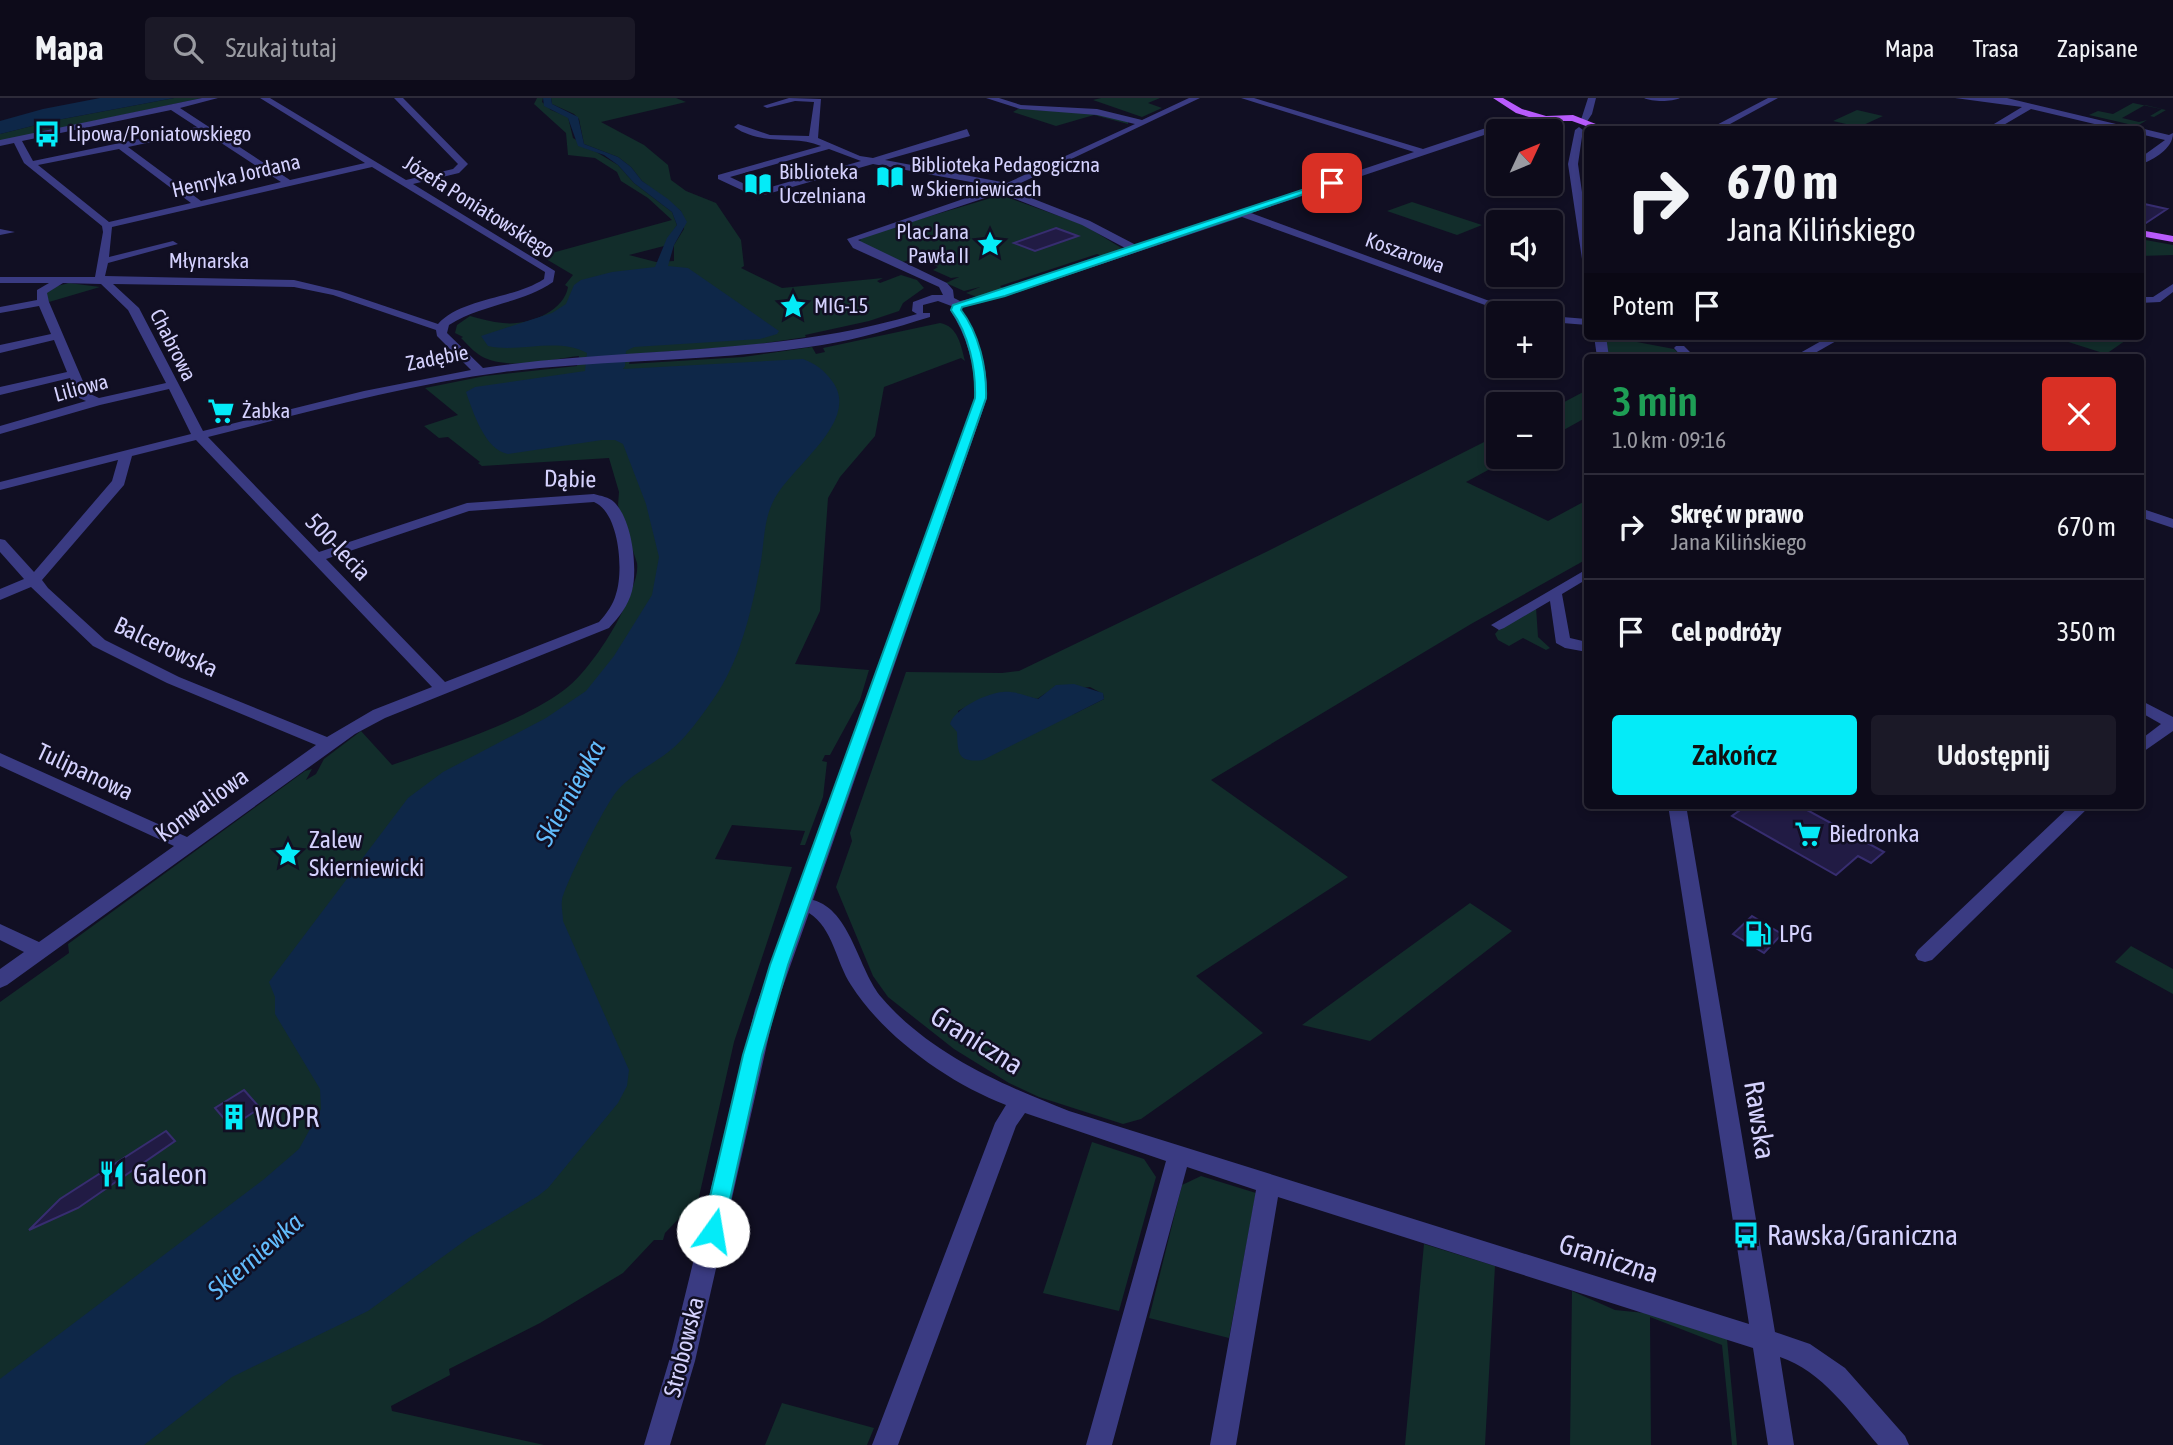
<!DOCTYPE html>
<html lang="pl">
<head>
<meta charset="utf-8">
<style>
	body { margin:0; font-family:"Asap Condensed",sans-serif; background:#1b1927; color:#f1f3f6; height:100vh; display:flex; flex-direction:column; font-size:26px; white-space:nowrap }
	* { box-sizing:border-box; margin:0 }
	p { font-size:23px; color:#9a9ba2 }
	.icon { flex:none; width:38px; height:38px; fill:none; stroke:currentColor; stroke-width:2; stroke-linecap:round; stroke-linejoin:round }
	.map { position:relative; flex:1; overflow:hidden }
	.details { position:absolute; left:1584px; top:256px; width:560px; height:455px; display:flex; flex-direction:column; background:#0d0b1a; border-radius:7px; box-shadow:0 4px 10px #0003,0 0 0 2px #2d2b39 }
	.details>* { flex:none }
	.guide { position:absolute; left:1584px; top:28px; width:560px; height:214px; border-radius:7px; box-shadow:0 4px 10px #0003,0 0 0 2px #2d2b39; background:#0d0b1a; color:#f1f3f6; overflow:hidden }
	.needle { width:46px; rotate:46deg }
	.fabs { position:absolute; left:1486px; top:21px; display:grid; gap:14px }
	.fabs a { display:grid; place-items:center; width:77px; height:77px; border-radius:7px; background:#0d0b1a; box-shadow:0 4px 10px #0003,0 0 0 2px #2d2b39; font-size:35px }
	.pin { position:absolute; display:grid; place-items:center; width:60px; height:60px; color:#fff; margin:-30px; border-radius:14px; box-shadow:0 4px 10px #0006 }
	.me { position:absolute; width:77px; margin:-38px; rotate:13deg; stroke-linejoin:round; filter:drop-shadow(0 0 5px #0008) }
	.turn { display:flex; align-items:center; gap:24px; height:147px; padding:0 28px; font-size:32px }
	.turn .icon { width:91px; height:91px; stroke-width:2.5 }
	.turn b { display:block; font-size:49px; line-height:60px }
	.then { display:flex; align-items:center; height:66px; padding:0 28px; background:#0003; gap:14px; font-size:26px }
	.round { display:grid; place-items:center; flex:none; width:74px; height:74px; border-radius:7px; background:#1b1927 }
	.overview { display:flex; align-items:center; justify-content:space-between; height:119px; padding:0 28px }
	h1 { font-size:42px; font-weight:600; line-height:52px; color:#1e9e55 }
	.action { display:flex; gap:14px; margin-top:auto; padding:14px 28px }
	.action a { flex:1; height:80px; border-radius:7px; background:#04ebf8; color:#111; font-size:28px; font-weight:600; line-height:80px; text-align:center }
	.action a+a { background:#1b1927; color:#f1f3f6 }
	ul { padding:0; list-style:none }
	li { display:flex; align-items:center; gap:21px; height:105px; padding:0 28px; border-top:2px solid #2d2b39 }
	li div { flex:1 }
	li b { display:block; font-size:26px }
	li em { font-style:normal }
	header { display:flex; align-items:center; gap:42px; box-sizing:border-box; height:98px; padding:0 35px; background:#0d0b1a; border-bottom:2px solid #2d2b39 }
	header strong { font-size:33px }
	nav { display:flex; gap:38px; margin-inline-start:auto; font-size:24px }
	.search { width:490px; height:63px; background:#1b1927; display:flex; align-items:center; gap:18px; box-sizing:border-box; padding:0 24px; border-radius:7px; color:#9a9ba2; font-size:26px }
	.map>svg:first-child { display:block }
	.green { fill:#122d2b; fill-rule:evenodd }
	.water { fill:#0e2748 }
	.building { fill:#211b44; stroke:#372d70; stroke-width:2 }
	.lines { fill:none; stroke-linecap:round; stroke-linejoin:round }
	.minor { fill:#3a3b82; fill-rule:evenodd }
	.major { fill:#b85bfc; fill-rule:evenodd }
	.route { fill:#04ebf8; stroke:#0399a1; stroke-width:2 }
	.labels { text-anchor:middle; stroke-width:5; stroke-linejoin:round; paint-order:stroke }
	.far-poi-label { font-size:21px; fill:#d5d2fe; stroke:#110f23; text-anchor:start }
	.far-street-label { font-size:21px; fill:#d5d2fe; stroke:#110f23 }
	.street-label { font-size:24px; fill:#d5d2fe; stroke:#110f23 }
	.poi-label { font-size:24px; fill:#d5d2fe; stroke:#110f23; text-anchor:start }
	.water-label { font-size:26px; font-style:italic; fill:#62bcfc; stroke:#110f23 }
	.near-street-label { font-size:28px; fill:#d5d2fe; stroke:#110f23 }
	.near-poi-label { font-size:28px; fill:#d5d2fe; stroke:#110f23; text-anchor:start }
</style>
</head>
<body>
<header>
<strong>Mapa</strong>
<div class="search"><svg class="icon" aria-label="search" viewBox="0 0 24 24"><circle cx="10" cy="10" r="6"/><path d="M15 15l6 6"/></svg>Szukaj tutaj</div>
<nav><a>Mapa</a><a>Trasa</a><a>Zapisane</a></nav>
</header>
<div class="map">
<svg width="2173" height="1347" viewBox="0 0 2173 1347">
	<rect width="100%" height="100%" fill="#110f23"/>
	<path class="green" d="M174 0H202L0 43V36L52 23Z
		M537 0H543L542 4 551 12 568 19 573 40 618 67 634 85 672 114 677 127 664 148 629 157 656 164 674 163V147L684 131 681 113 642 83 631 69 618 59 584 46 579 21 574 16 552 6 551 0H676L686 4 601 24 644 47 668 67 671 82 686 93 716 105 741 142 744 168 741 170 782 190 883 180 877 183 880 185 901 177 917 182 924 190 903 205 899 213 869 223 805 237 806 239 746 248 632 256 629 266 743 259 812 249 816 256 825 254 823 250 940 225C958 228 961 248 965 263L961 260 884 289 875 338 840 379 828 400 820 513 795 566 869 572 860 602 830 657H825L822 663 827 664 823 699 805 747H800L805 733 732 727 715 761 792 769 734 944 696 1112H687L665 1135 663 1142H654L623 1175 540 1225 449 1271 450 1277 391 1308 392 1313 544 1347H0V904L69 855 68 846 305 673 312 671 306 682 316 676 324 661 361 633 392 667C445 648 518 626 564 592 586 576 613 535 624 510 629 496 639 480 637 465L618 407 619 394 609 360 482 368 478 365 480 364 448 339 439 340 424 328 458 317 425 290 485 278 577 268 579 258C551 261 507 273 481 258 474 254 467 246 461 240L463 239 455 235 457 227 470 218C481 221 492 224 503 225 527 228 564 214 568 189L565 187 573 177 541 158 672 122 648 100 621 83 617 74 595 60 568 57 566 35 534 6Z
		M1101 0H1160L1148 5 1162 10 1142 19 1093 2Z
		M2133 5 2166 12 2154 19 2150 18 2162 11 2145 7 2122 20 2139 24 2147 22 2137 28 2089 17 2098 13 2113 16Z
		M1018 11 1089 15 1128 23V26L1094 17 1056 28 1013 14Z
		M1857 12 1883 18 1859 29 1833 23Z
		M1001 97 1084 127 1123 151 1104 159 1097 156 1000 188 1005 192 977 199 966 195 980 189 964 193 946 185 959 179 951 180 933 172 938 169 917 159 900 165 860 144 861 139 867 137Z
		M1412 104 1482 127 1457 137 1387 113Z
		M2140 141 2173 147V157L2140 158Z
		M69 185 100 189 49 204 46 195 57 188Z
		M1605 238 1674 251 1683 259H1609Z
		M2063 238H2132L2106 256 2059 241Z
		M1587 292V319L1551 339V311Z
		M1498 337V359H1512L1466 384 1548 423 1587 402V461L1471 526 1211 682 1348 779 1196 878 1263 935 1141 1021 1123 1026 1039 999 1009 985 954 951 888 899 873 878 836 789 852 743 850 735 906 574 1002 575 1019 573 1266 454ZM1090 589 1103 596 1104 601 1074 616 958 641V613C992 596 999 591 1037 601L1046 595Z
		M1536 509 1538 539 1550 550 1546 552 1523 540 1509 548 1498 542 1495 536 1500 530Z
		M1470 805 1512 833 1370 943 1302 927Z
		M2131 848 2173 871V896L2115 864Z
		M1092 1044 1144 1061 1156 1079 1119 1213 1043 1195Z
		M1201 1078 1256 1095 1229 1240 1149 1220 1182 1087Z
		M1424 1146 1495 1168 1485 1347H1405Z
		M1572 1193 1615 1212 1645 1215 1727 1241 1737 1347H1732L1722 1247 1650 1219 1651 1347H1570Z
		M782 1305 874 1330 867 1347H765Z"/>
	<path class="water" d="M100 0H174L52 23 0 36V23L43 11Z
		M543 0H551L552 6 578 19 584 46 618 59 631 69 642 83 668 101 681 113 687 124 674 147 668 168 688 170 779 233 777 236 760 241 634 249 626 253 625 268 623 271 803 261C816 266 824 272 832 283 863 324 787 370 772 406 764 423 764 445 761 463 753 506 742 557 718 594 703 616 685 643 663 658 646 670 630 678 617 693 606 705 565 786 562 802 561 809 563 816 563 823L629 972 627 988 618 1005 548 1090 538 1098 470 1139 368 1213 232 1279 144 1347H0V1281L263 1082 299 1051 321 1011 320 991 275 916V899L269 884 408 700 443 674 546 620 586 593 614 558 652 497 659 459 646 406 623 346 615 342H602L508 356C485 352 473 314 466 294L475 289 585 273 587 255C557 239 520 255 488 248L481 238 552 215 566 206 574 187 581 182 612 174 655 169 667 140 677 127 672 114 634 85 618 67 604 57 578 48 568 20 544 8Z
		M1074 586 1103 595 1104 601 983 662C957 665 958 655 957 634L950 626C955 610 987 595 1003 594 1015 593 1027 598 1038 601L1056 587Z"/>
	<path class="building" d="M2140 105 2167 111 2140 129Z
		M1056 130 1078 138 1035 153 1014 145Z
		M1747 707H1798L1884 754 1871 765 1858 758 1836 777 1732 718Z
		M1752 818 1782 836 1764 855 1733 836Z
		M244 992 260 1010 231 1029 215 1010Z
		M166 1033 175 1043 78 1110 29 1132 60 1101Z"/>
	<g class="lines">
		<path class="minor" d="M202 0H218L180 10 290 82 365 65 260 0H270L406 82 453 71 458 66 394 0H403L468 66 459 75 413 86 555 173 553 184C521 206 482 206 449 227L447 235 483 270C629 248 774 259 917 216L912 213 913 204 932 197H943L939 189 853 150 847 141 998 89 873 66 764 97 748 95 718 81V77L821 48C793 36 764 49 734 29L738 26 770 37 809 38 814 4 795 3 767 10 763 8 789 0 821 1 818 40 860 58 873 60 967 31 970 38 885 62 1007 85 1135 26 1097 17 1020 11 986 0H999L1021 7 1097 11 1142 22 1189 0H1200L1008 91 1090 123 1136 147 1414 54 1241 0H1254L1423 51 1501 25 1549 24 1546 29 1502 31 1251 115 1522 215H1507L1242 119 1006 198 960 210C978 236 988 268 987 300L813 802C851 812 858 872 882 900 930 956 1003 987 1069 1013L1749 1226 1668 707H1686L1775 1234 1810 1246 1845 1270 1905 1338 1909 1347H1878C1850 1314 1822 1273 1780 1259L1794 1347H1768L1753 1250 1278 1099 1236 1347H1210L1256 1092 1187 1069 1112 1347H1086L1166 1063 1025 1015 1016 1028 898 1347H872L995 1025 1006 1007C949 985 884 939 851 887 836 864 833 830 809 815L775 911 695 1263 670 1347H644L669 1263 755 911 975 300C976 269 967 238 950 212L954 209 938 203 923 207V215H930V219C894 230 859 241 822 247 717 264 609 261 504 274 404 287 305 315 208 339L319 454 467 405 594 396C601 398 609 399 614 404 632 421 638 470 632 493 628 508 619 519 609 530L385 620 355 636 7 887 0 890V871L24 854 0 842V826L39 844 174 748 0 668V655L187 739 316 647 167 585 93 548 31 489 0 502V491L24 481 0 454V441L5 442 34 474 112 383 118 362 0 392V384L191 336 169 291 100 307 0 336V328L86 303 79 300 70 280 0 297V289L67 274 54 242 0 255V247L51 236 39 208 0 215V209L37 202V192L49 185H0V179H95L103 134 102 128 24 65 14 45 0 48V42ZM171 12 197 29 33 63 22 43ZM203 33 281 84 201 103 128 49ZM119 51 191 105 109 124 38 67ZM829 51 861 63 764 91 753 90 730 79ZM372 69 545 174 544 181C514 201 461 200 438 226L340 193 294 182 105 178 108 165 178 146 173 143 109 159 112 129ZM1000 95 1082 127 1127 151 998 194 960 203 954 200 953 192 947 185 858 142ZM63 185 101 186 128 212 166 285 99 300 88 295 49 204 47 195ZM113 186 294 189 333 197 436 232 437 238 471 272 364 293 203 333 139 210ZM196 342 432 589 373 612 327 639 179 579 105 542 48 490 42 482 124 387 132 358ZM594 404C619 414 624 472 616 496 613 507 607 515 599 524L445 584 326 461 469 413Z
			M1588 0H1596L1592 16 1586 25H1580Z
			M1644 0H1680C1672 4 1652 4 1644 0Z
			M1768 0H1778L1719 32H1707Z
			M1955 0H2007L2137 31 2140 30 2169 37 2173 35C2173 51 2154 61 2140 67V60L2165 42 2140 36V32H2120L2031 11 1995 32H1984L2022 9Z
			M1579 29 1583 32 1578 66 1587 129V164L1582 161 1568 66 1575 32Z
			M0 131 15 134 0 137Z
			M2173 186V194L2160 204 2140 205V199H2153Z
			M1550 218 1587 221V227L1550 224Z
			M1594 238H1606L1609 259H1597Z
			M1830 238H1845L1808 259H1793Z
			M1676 248H1684L1695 259H1682L1674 250Z
			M2140 410 2173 421V430L2140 419Z
			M1587 471V481L1562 496 1570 540 1587 544V554L1565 550 1556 545 1550 503 1504 530 1499 532 1491 527Z
			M2140 602 2173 619V633L2140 656V642L2161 626 2140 614Z
			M2071 707H2091L1932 862 1925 864 1918 862 1915 857 1918 852Z"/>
		<path class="major" d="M1493 0H1503L1522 11 1546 18 1573 17 1611 32H1597L1572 23H1542L1516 15Z
			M2140 132 2173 138V144L2140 138Z"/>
	</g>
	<path class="route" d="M1329 83 1336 85 1005 198 962 209 961 212C979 235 987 271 986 300L788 867 762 957 723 1133 720 1140 713 1143 705 1140 702 1133 743 957 770 867 975 300C976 271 969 236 951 212L953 207Z"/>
	<defs>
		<g id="bus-bare" transform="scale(2.1)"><path d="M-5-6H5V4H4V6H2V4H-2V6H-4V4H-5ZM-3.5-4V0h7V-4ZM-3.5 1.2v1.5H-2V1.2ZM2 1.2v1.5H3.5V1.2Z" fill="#04ebf8" stroke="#110f23" stroke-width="2.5" paint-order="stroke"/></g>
		<g id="library-bare" transform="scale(2.1)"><path d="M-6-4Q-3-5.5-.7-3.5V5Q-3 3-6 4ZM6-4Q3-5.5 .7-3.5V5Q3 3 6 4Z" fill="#04ebf8" stroke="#110f23" stroke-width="2.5" paint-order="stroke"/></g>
		<g id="sight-bare" transform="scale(2.1)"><path d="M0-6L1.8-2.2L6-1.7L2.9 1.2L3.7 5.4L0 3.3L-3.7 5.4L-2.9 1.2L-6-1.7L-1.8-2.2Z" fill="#04ebf8" stroke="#110f23" stroke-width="2.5" paint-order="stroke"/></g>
		<g id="supermarket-bare" transform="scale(2.1)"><path d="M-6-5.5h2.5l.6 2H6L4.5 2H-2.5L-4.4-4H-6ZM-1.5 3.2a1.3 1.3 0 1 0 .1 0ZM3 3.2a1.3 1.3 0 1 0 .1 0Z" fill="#04ebf8" stroke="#110f23" stroke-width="2.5" paint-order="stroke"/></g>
		<g id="fuel-bare" transform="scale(2.1)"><path d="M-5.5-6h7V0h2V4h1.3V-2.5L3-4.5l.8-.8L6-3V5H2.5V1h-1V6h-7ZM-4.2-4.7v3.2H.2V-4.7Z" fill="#04ebf8" stroke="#110f23" stroke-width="2.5" paint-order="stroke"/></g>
		<g id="building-bare" transform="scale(2.1)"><path d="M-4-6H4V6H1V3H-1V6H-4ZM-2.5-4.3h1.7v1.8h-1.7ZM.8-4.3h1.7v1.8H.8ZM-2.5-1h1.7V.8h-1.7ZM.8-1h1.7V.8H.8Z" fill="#04ebf8" stroke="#110f23" stroke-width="2.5" paint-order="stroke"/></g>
		<g id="restaurant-bare" transform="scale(2.1)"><path d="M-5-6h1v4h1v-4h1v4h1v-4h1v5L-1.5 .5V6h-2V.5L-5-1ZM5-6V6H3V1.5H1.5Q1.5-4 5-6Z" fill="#04ebf8" stroke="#110f23" stroke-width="2.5" paint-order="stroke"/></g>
	</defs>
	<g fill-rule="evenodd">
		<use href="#bus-bare" x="47" y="36"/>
		<use href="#library-bare" x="890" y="79"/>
		<use href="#library-bare" x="758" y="86"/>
		<use href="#sight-bare" x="990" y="146"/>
		<use href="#sight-bare" x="793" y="208"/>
		<use href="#supermarket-bare" x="221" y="313"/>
		<use href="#supermarket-bare" x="1808" y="736"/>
		<use href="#sight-bare" x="288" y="756"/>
		<use href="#fuel-bare" x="1758" y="836"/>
		<use href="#building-bare" x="234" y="1019"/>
		<use href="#restaurant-bare" x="112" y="1076"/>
		<use href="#bus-bare" x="1746" y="1137"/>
	</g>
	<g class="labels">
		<g class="far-poi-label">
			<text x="68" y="43">Lipowa/Poniatowskiego</text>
			<text x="911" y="74">Biblioteka Pedagogiczna<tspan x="911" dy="24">w Skierniewicach</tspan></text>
			<text x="779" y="81">Biblioteka<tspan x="779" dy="24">Uczelniana</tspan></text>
			<text x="969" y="141" text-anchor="end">Plac Jana<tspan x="969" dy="24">Pawła II</tspan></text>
			<text x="814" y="215">MIG-15</text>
			<text x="242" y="320">Żabka</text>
		</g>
		<g class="far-street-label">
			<text transform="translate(236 78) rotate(-13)" y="7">Henryka Jordana</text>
			<text transform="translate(479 109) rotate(32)" y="7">Józefa Poniatowskiego</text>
			<text transform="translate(1405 155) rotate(20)" y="7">Koszarowa</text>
			<text x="209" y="170">Młynarska</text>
			<text transform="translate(173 247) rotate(63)" y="7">Chabrowa</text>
			<text transform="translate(437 260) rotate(-11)" y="7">Zadębie</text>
			<text transform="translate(81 290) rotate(-15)" y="7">Liliowa</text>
		</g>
		<g class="street-label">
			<text transform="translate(570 381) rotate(1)" y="8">Dąbie</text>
			<text transform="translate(338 449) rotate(46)" y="8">500-lecia</text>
			<text transform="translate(166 549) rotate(25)" y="8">Balcerowska</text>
			<text transform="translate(85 674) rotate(25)" y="8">Tulipanowa</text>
			<text transform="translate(202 707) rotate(-36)" y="8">Konwaliowa</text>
			<text transform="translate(684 1249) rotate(-76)" y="8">Strobowska</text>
		</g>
		<g class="poi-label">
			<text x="1829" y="744">Biedronka</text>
			<text x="309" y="750">Zalew<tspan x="309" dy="28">Skierniewicki</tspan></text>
			<text x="1779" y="844">LPG</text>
		</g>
		<g class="water-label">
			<text transform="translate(570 695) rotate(-61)" y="9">Skierniewka</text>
			<text transform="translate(255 1158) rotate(-41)" y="9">Skierniewka</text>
		</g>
		<g class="near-street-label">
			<text transform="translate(977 942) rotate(32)" y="10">Graniczna</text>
			<text transform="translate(1760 1022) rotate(81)" y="10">Rawska</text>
			<text transform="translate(1609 1160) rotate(18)" y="10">Graniczna</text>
		</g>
		<g class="near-poi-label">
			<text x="255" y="1029">WOPR</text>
			<text x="133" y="1086">Galeon</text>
			<text x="1767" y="1147">Rawska/Graniczna</text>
		</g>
	</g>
</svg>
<div class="fabs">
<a><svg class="needle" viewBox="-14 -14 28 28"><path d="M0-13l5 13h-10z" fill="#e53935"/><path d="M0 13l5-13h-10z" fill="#9a9ba2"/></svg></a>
<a><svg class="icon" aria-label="sound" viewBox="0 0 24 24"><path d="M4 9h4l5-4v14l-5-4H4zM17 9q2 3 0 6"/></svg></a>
<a>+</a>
<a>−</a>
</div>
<div class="pin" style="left:1332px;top:85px;background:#d93025"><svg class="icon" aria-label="arrive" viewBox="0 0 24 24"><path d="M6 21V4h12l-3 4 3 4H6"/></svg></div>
<svg class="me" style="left:713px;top:1133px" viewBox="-20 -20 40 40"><circle r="19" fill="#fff"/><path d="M0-13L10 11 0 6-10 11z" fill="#04ebf8"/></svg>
<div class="guide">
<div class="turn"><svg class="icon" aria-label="right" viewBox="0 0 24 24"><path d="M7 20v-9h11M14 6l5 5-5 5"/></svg><div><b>670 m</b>Jana Kilińskiego</div></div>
<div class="then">Potem<svg class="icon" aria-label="arrive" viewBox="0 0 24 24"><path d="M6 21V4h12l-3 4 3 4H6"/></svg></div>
</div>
<section class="details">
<div class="overview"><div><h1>3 min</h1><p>1.0 km · 09:16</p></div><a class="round" style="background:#d93025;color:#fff"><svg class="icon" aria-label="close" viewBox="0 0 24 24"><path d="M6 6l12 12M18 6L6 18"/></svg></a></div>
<ul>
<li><svg class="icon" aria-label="right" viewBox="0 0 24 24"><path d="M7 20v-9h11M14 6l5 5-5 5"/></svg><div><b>Skręć w prawo</b><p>Jana Kilińskiego</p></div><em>670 m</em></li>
<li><svg class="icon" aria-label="arrive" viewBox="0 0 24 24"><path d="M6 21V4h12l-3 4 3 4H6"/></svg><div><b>Cel podróży</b></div><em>350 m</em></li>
</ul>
<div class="action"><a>Zakończ</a><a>Udostępnij</a></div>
</section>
</div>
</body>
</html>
